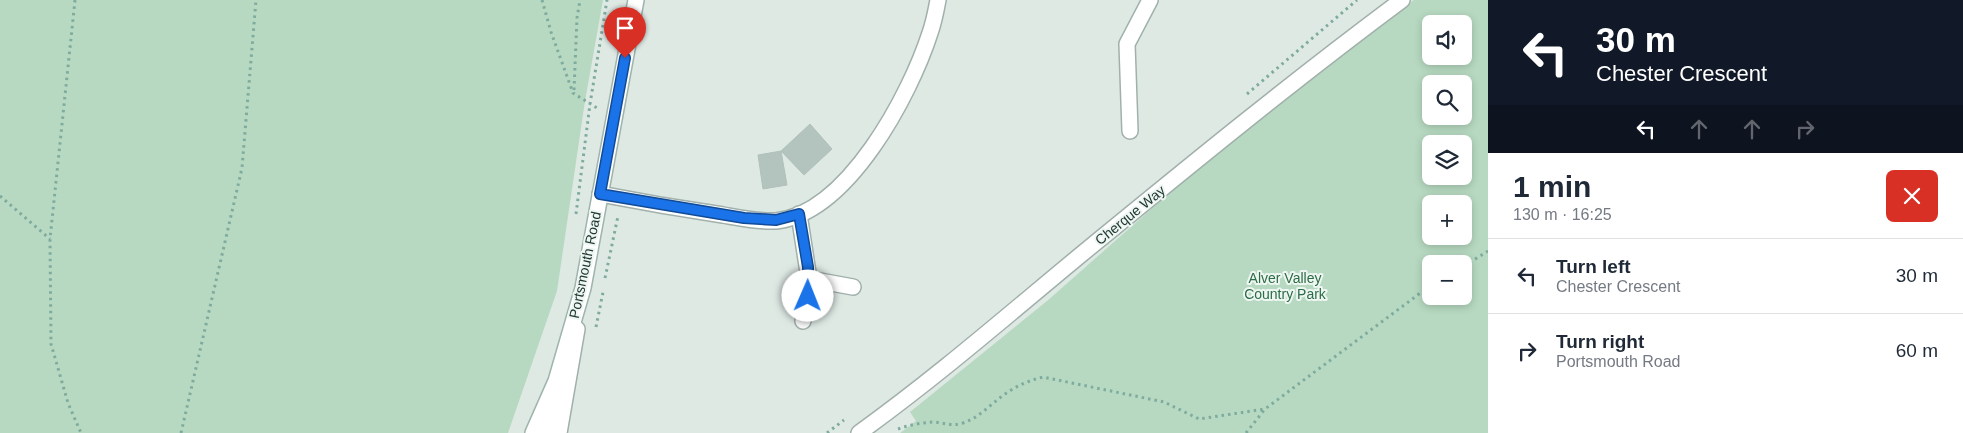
<!DOCTYPE html>
<html lang="en">
<head>
<meta charset="utf-8">
<style>
	body { margin:0; font-family:Helvetica,sans-serif; background:#f2f2f3; color:#1f2937; height:100vh; display:flex; flex-direction:column; font-size:19px; white-space:nowrap }
	* { box-sizing:border-box; margin:0 }
	p { font-size:16px; color:#747a83 }
	.icon { flex:none; width:28px; height:28px; fill:none; stroke:currentColor; stroke-width:2; stroke-linecap:round; stroke-linejoin:round }
	.map { position:relative; flex:1; overflow:hidden }
	.details { display:flex; flex-direction:column; background:#fff; width:475px }
	.details>* { flex:none }
	.top-card { background:#111827; color:#fff; overflow:hidden }
	.fabs { position:absolute; left:1422px; top:15px; display:grid; gap:10px }
	.fabs a { display:grid; place-items:center; width:50px; height:50px; border-radius:8px; background:#fff; box-shadow:0 2px 8px #0003; font-size:25px }
	.pin { position:absolute; display:grid; place-items:center; width:42px; height:42px; color:#fff; margin:-51px -21px; border-radius:50% 50% 50% 0; rotate:-45deg; box-shadow:0 0 5px #0007 }
	.pin .icon { rotate:45deg }
	.me { position:absolute; width:55px; margin:-28px; rotate:1deg; stroke-linejoin:round; filter:drop-shadow(0 0 4px #0008) }
	.turn { display:flex; align-items:center; gap:18px; height:105px; padding:0 25px; font-size:22px }
	.turn .icon { width:65px; height:65px; stroke-width:2.5 }
	.turn b { display:block; font-size:35px; line-height:42px }
	.lanes { display:flex; align-items:center; height:48px; padding:0 25px; background:#0003; justify-content:center; gap:25px; direction:ltr }
	.lanes .off { opacity:.35 }
	.round { display:grid; place-items:center; flex:none; width:52px; height:52px; border-radius:8px; background:#f2f2f3 }
	.summary { display:flex; align-items:center; justify-content:space-between; height:85px; padding:0 25px }
	h1 { font-size:30px; font-weight:600; line-height:38px }
	ul { padding:0; list-style:none }
	li { display:flex; align-items:center; gap:15px; height:75px; padding:0 25px; border-top:1px solid #e0e1e3 }
	li div { flex:1 }
	li b { display:block; font-size:19px }
	li em { font-style:normal }
	main { display:flex; flex:1; min-height:0 }
	.map>svg:first-child { display:block }
	.green { fill:#b7d9c1; fill-rule:evenodd }
	.building { fill:#b3c3bd; stroke:#b1c2bb }
	.lines { fill:none; stroke-linecap:round; stroke-linejoin:round }
	.minor-casing { stroke:#a1b0ab; stroke-width:18 }
	.tertiary-casing { stroke:#a1b0ab; stroke-width:18 }
	.secondary-casing { stroke:#9eb4ac; stroke-width:18 }
	.path { stroke:#7fab9e; stroke-width:3; stroke-dasharray:2.5 4; stroke-linecap:butt }
	.minor { stroke:#fff; stroke-width:15 }
	.tertiary { stroke:#fff; stroke-width:15 }
	.secondary { stroke:#fff; stroke-width:15 }
	.route-casing { stroke:#114b97; stroke-width:12 }
	.route { stroke:#1a73e8; stroke-width:9 }
	.labels { text-anchor:middle; stroke-width:4; stroke-linejoin:round; paint-order:stroke }
	.street-label { font-size:14px; fill:#203732; stroke:#eef6f2 }
	.park-label { font-size:14px; fill:#2c6c46; stroke:#eef6f2 }
</style>
</head>
<body>
<main>
<div class="map">
<svg width="1488" height="433" viewBox="0 0 1488 433">
	<rect width="100%" height="100%" fill="#dee9e4"/>
	<path class="green" d="M0 0H603L585 101 557 291 508 433H0Z
		M1414 0H1488V433H900L916 421 910 412 1047 301 1311 68ZM1431 24H1464V56H1431ZM1431 84H1464V116H1431ZM1431 144H1464V176H1431ZM1431 204H1464V236H1431ZM1431 264H1464V296H1431Z"/>
	<path class="building" d="M810 124 832 149 804 175 781 151Z
		M781 151 787 185 763 189 758 155Z"/>
	<g class="lines">
		<g class="minor-casing">
			<path id="minor" d="M1130 131 1127 44 1150 0
				M600 194C641 202 682 209 723 215 740 218 759 222 776 221 848 213 910 95 930 33 934 22 936 11 938 0
				M799 214 809 279 803 321
				M809 279 853 287"/>
		</g>
		<g class="tertiary-casing">
			<path id="tertiary" d="M559 433 577 329
				M859 433C937 377 1009 314 1083 253 1188 167 1293 81 1402 0"/>
		</g>
		<g class="secondary-casing">
			<path id="secondary" d="M533 433 556 381 583 288 636 0
				M548 433 553 400"/>
		</g>
		<path class="path" d="M75 0 50 239 51 344 68 403 81 433
			M542 0 551 32 573 93 597 108
			M574 90 577 18 580 0
			M1247 94 1357 0
			M0 196 50 239
			M576 214 590 104 607 0
			M1464 266 1488 251
			M605 278 618 216
			M596 327 603 292
			M898 429C909 425 921 423 932 422 943 422 951 427 963 423 978 418 989 406 1001 397 1014 387 1027 381 1043 377L1164 402 1199 419 1265 409
			M181 433 242 168 256 0
			M827 433 844 420
			M1246 433 1265 409 1431 285"/>
		<use href="#minor" class="minor"/>
		<use href="#tertiary" class="tertiary"/>
		<use href="#secondary" class="secondary"/>
	</g>
	<g class="lines">
		<g class="route-casing">
			<path id="route" d="M625 58 600 194 744 218 776 220 799 214 808 267V296"/>
		</g>
		<use href="#route" class="route"/>
	</g>
	<g class="labels">
		<g class="street-label">
			<text transform="translate(1130 215) rotate(-39)" y="5">Cherque Way</text>
			<text transform="translate(585 265) rotate(-78)" y="5">Portsmouth Road</text>
		</g>
		<g class="park-label">
			<text x="1285" y="283">Alver Valley<tspan x="1285" dy="16">Country Park</tspan></text>
		</g>
	</g>
</svg>
<div class="fabs">
<a><svg class="icon" aria-label="sound" viewBox="0 0 24 24"><path d="M4 9h4l5-4v14l-5-4H4zM17 9q2 3 0 6"/></svg></a>
<a><svg class="icon" aria-label="search" viewBox="0 0 24 24"><circle cx="10" cy="10" r="6"/><path d="M15 15l6 6"/></svg></a>
<a><svg class="icon" aria-label="layers" viewBox="0 0 24 24"><path d="M12 4l9 5-9 5-9-5zM3 14l9 5 9-5"/></svg></a>
<a>+</a>
<a>−</a>
</div>
<div class="pin" style="left:625px;top:58px;background:#d93025"><svg class="icon" aria-label="arrive" viewBox="0 0 24 24"><path d="M6 21V4h12l-3 4 3 4H6"/></svg></div>
<svg class="me" style="left:808px;top:296px" viewBox="-20 -20 40 40"><circle r="19" fill="#fff"/><path d="M0-13L10 11 0 6-10 11z" fill="#1a73e8"/></svg>
</div>
<section class="details">
<div class="top-card">
<div class="turn"><svg class="icon" aria-label="left" viewBox="0 0 24 24"><path d="M17 20v-9H6M10 6l-5 5 5 5"/></svg><div><b>30 m</b>Chester Crescent</div></div>
<div class="lanes"><svg class="icon" aria-label="left" viewBox="0 0 24 24"><path d="M17 20v-9H6M10 6l-5 5 5 5"/></svg><svg class="icon off" aria-label="ahead" viewBox="0 0 24 24"><path d="M12 20V5M6 11l6-6 6 6"/></svg><svg class="icon off" aria-label="ahead" viewBox="0 0 24 24"><path d="M12 20V5M6 11l6-6 6 6"/></svg><svg class="icon off" aria-label="right" viewBox="0 0 24 24"><path d="M7 20v-9h11M14 6l5 5-5 5"/></svg></div>
</div>
<div class="summary"><div><h1>1 min</h1><p>130 m · 16:25</p></div><a class="round" style="background:#d93025;color:#fff"><svg class="icon" aria-label="close" viewBox="0 0 24 24"><path d="M6 6l12 12M18 6L6 18"/></svg></a></div>
<ul>
<li><svg class="icon" aria-label="left" viewBox="0 0 24 24"><path d="M17 20v-9H6M10 6l-5 5 5 5"/></svg><div><b>Turn left</b><p>Chester Crescent</p></div><em>30 m</em></li>
<li><svg class="icon" aria-label="right" viewBox="0 0 24 24"><path d="M7 20v-9h11M14 6l5 5-5 5"/></svg><div><b>Turn right</b><p>Portsmouth Road</p></div><em>60 m</em></li>
</ul>
</section>
</main>
</body>
</html>
